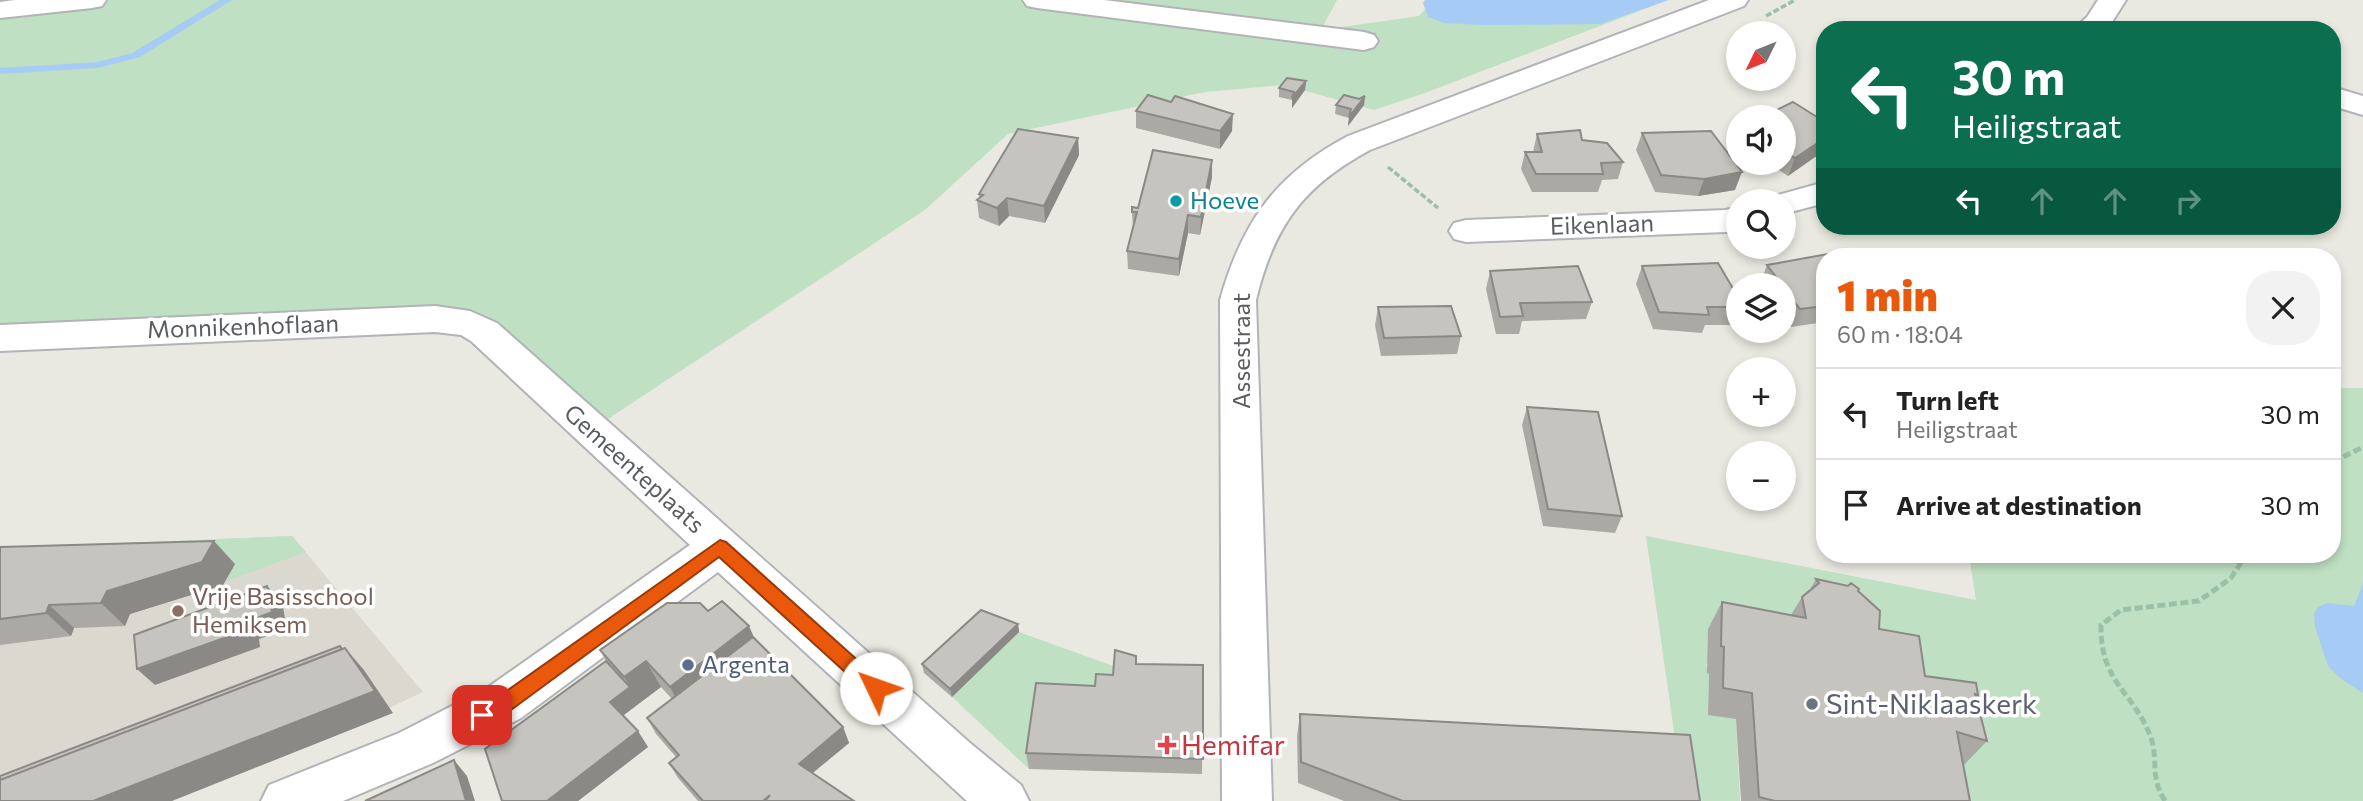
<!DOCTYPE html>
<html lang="en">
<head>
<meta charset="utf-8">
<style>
	body { margin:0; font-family:Commissioner,sans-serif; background:#f2f2f2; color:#222; height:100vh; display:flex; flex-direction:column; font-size:26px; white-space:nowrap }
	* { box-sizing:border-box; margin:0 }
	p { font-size:23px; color:#767676 }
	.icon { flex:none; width:38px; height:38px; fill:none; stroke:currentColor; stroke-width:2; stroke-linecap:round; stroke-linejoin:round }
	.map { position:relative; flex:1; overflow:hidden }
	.sheet { position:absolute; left:1816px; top:248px; width:525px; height:315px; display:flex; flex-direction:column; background:#fff; border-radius:28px; box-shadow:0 4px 10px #0003 }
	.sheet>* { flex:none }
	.guide { position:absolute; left:1816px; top:21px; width:525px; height:214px; border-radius:28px; box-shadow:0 4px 10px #0003; background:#0b6e4f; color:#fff; overflow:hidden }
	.needle { width:46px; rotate:227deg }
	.tools { position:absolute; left:1726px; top:21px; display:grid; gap:14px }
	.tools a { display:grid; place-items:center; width:70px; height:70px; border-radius:50%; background:#fff; box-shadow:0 4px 10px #0003; font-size:35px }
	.pin { position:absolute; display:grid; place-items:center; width:60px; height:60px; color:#fff; margin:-30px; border-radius:14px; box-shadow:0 4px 10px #0006 }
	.me { position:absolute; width:77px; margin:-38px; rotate:312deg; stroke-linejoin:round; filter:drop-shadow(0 0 5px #0008) }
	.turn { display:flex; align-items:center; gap:24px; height:147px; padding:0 21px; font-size:32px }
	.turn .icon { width:91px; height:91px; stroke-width:2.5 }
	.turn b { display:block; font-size:49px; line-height:60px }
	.lanes { display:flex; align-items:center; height:66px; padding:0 21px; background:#0003; justify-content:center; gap:35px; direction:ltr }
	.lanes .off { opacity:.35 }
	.round { display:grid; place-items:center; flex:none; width:74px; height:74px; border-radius:28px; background:#f2f2f2 }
	.head { display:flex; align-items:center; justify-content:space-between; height:119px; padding:0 21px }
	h1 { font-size:42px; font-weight:800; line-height:52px; color:#ea580c }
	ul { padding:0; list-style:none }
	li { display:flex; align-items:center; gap:21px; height:91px; padding:0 21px; border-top:2px solid #e0e0e0 }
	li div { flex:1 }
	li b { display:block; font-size:26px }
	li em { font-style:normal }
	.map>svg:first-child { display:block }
	.education { fill:#dad8cf }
	.green { fill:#bfe0c2 }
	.water { fill:#a6ccf5 }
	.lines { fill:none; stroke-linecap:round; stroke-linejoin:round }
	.stream { fill:#a6ccf5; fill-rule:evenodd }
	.minor-casing { stroke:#b1b3b7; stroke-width:4 }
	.path-far1 { stroke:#9ac0a7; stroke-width:3.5; stroke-dasharray:6 2.5; stroke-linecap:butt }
	.path { stroke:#9ac0a7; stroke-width:5; stroke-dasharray:8 3.5; stroke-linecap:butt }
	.minor { fill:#fff; fill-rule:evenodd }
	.wall { fill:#aaa9a3 }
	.shaded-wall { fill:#8b8985 }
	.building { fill:#c6c4be; stroke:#8b8985; stroke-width:2 }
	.route { fill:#ea580c; stroke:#983908; stroke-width:2 }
	.culture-dot { fill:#0f9aa8; stroke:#fff; stroke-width:2.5 }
	.education-dot { fill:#8d6e63; stroke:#fff; stroke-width:2.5 }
	.service-dot { fill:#5c6f8a; stroke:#fff; stroke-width:2.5 }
	.worship-dot { fill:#6b7280; stroke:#fff; stroke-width:2.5 }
	.health-dot { fill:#e0444e; stroke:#fff; stroke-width:2.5 }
	.labels { text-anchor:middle; stroke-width:7; stroke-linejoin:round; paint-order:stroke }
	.culture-label { font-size:24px; fill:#0d838f; stroke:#fff; text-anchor:start }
	.street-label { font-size:24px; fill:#595c60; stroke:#fff }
	.education-label { font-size:24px; fill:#785e54; stroke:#fff; text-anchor:start }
	.service-label { font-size:24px; fill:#4e5e75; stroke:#fff; text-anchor:start }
	.near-worship-label { font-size:28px; fill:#5b616d; stroke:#fff; text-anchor:start }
	.near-health-label { font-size:28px; fill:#be3a42; stroke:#fff; text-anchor:start }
</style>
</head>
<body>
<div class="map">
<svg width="2363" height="801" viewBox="0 0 2363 801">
	<rect width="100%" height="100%" fill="#eae9e1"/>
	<path class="education" d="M292 536 423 692 389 708 0 801V549Z"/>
	<path class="green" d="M0 0H1337L1321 30 1419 16 1433 0 1655 5 1425 93 1374 110 1284 85 1205 92 1008 134 926 209 590 431 469 324 0 338Z
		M2333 388H2363V801H1942L1949 762 1964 765 1802 610 1706 664 1709 674 1708 714 1736 719 1740 801H1684L1646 536 1976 600 1969 555H2333Z
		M292 536 306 552 226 581 234 564 0 548Z
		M1019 632 1116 667 1115 691 1029 769 952 697Z"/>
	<path class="water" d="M1425 0H1669L1600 24 1482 25 1444 23 1428 17 1423 3Z
		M2363 583V693L2340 678 2328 666 2315 627 2314 614 2318 607 2327 603 2354 606Z"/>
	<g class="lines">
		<path class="stream" d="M220 0H232L140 57 98 68 0 74V68L98 62 132 53Z"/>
		<g class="minor-casing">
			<path id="minor" d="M15 0H106L102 6 92 8 0 18V2Z
				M1023 0H1104L1364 32 1374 35 1378 41 1374 47 1364 50 1037 8 1027 6Z
				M1709 0H1748L1744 6 1370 150C1303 186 1274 226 1256 300L1272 801H1222L1220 300C1242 222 1276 174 1348 136Z
				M2098 0H2126L2107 30H2073L2087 17Z
				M2333 87 2363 96V115L2333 106Z
				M1825 182V203L1783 214V201H1768L1771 197Z
				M1738 207V229L1726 232 1466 242 1454 239 1449 231 1454 223 1466 220 1726 210Z
				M435 306 470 311 497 323 970 743 1021 785 1029 801H967L718 572 521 718 433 763 343 801H261L269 785 399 733 487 688 690 545 471 341 461 335 435 332 0 351V325Z"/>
		</g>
		<path class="path-far1" d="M1766 16 1795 0
			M1388 167 1438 208"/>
		<path class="path" d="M2333 462 2363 447
			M2165 801C2149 775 2159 763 2151 738 2134 691 2100 684 2101 625L2121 610 2199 601 2231 578 2246 555"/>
		<use href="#minor" class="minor"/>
	</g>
	<path class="wall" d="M1306 81 1305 90 1292 108V100L1279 97V88Z
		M1365 96 1364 105 1348 126 1349 118 1335 114 1336 105 1359 99Z
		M1793 102 1825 122V150L1788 176 1768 163H1783V117H1762Z
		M1136 111 1232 131 1220 149 1136 128Z
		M1738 131V144L1734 141Z
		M1642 133 1735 190 1698 196 1655 192 1636 150Z
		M1537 134 1582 140 1623 162 1618 179 1602 180 1598 192H1532L1521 169 1525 152H1533Z
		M1078 138 1079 155 1045 223 1009 216 999 226 979 218 977 200 980 198 979 194Z
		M1212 177 1200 235 1188 233 1179 276 1128 269 1127 251 1133 229 1132 212 1138 208Z
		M1825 257V322L1791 327 1783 316V285H1761L1760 283 1767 265Z
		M1642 266 1738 297V320L1736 325H1705L1702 333 1653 329 1636 284Z
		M1490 271 1592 302 1586 319 1522 321 1519 334H1496L1486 289Z
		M1378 307 1461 336 1457 354 1381 356 1375 325Z
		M1527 407 1622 516 1615 533 1543 526 1522 425Z
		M0 547 235 564 223 585 130 614 125 626 74 628 71 636 0 645Z
		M1816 579 1858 591 1879 629 1925 676 1978 695 1976 698 1987 741 1963 766 1970 801H1741L1736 719 1708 715 1709 674 1707 673 1708 629 1722 602 1791 615 1802 597 1809 591Z
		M708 611 753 637 843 727 849 743 813 773 854 801H698L678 778 669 763 676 757 656 734 647 718 672 699 661 687 623 715 648 747 578 801 606 661 600 650Z
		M1018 624 1019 632 952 697 924 673 922 664Z
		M1136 664 1203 665 1202 774 1029 769 1026 753 1113 675Z
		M1300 714 1700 801H1344L1298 783 1297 736Z"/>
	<path class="shaded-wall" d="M1306 81 1305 90 1292 108V98Z
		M1365 96 1364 105 1348 126 1349 117Z
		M1233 114 1232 131 1220 149V131Z
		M1078 138 1079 155 1045 223 1044 206Z
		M1825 138V150L1788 176 1795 158Z
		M1212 160V177L1200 235 1201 217Z
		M1742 172 1735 190 1698 196 1704 179Z
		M1007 198 1009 216 999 226 997 208Z
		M1188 215V233L1179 276V259Z
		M214 541 235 564 223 585 130 614 125 626 101 603 107 591Z
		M267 586 282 602 287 629 259 639 260 647 155 685 137 669 244 623Z
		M49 605 74 628 71 636 46 613Z
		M1018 624 1019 632 952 697 950 689Z
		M749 626 761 653 684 713 670 687Z
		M345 648 364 670 393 713 172 801H93Z
		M646 661 661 687 620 718 610 702 630 687 624 677Z
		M843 727 849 743 805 779 799 764Z
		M638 731 648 747 578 801H547Z
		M454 760 467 776 475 801H466Z"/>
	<path class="building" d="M1287 78 1306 81 1292 98 1294 92 1279 88Z
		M1148 95 1171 102 1175 96 1233 114 1220 131 1136 111Z
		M1344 95 1359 99 1365 96 1349 117 1351 109 1336 105Z
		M1793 102 1825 122V138L1795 158 1783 151V117H1762Z
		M1018 129 1078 138 1044 206 1007 198 997 208 977 200 983 195 979 194Z
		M1580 130 1582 140 1607 143 1623 162 1601 163 1603 174H1536L1525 152H1542L1537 134Z
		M1711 131 1742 172 1704 179 1661 175 1642 133Z
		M1153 150 1212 160 1201 217 1188 215 1179 259 1127 251 1137 212H1132V207L1138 208Z
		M1839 252 1844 257H1825V306L1800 309 1783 287V285H1782L1767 265Z
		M1718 263 1738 297V307H1707L1709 315 1659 312 1642 266Z
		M1578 266 1592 302 1520 303 1523 316 1500 317 1490 271Z
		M1451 306 1461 336 1384 338 1378 307Z
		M1527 407 1598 412 1622 516 1548 509Z
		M214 541 202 562 107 591 101 603 49 605 46 613 0 619V547Z
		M1816 579 1848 586 1851 583 1859 589 1858 591 1880 611 1879 629 1919 636 1925 676 1976 683 1978 695 1975 694 1987 741 1957 732 1970 801H1775L1759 797 1752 693 1723 688 1724 647 1721 646 1722 602 1806 618 1802 597 1819 583Z
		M267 586 272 612 244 623V631L137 669 134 635Z
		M722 601 749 626 670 687 646 661 624 677 600 650 667 603H700L708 611Z
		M981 610 1018 624 950 689 922 664Z
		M753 637 843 727 799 764 854 801H765L770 795 763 801H703L669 763 679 755 647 718Z
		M340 646 342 649 0 780V776Z
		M345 648 375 691 93 801H0V780Z
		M1115 650 1136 656V664L1203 665V759L1026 753 1036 683 1095 686 1096 674 1113 675Z
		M606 661 630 687 610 702 638 731 547 801H502L485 749Z
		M1300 714 1690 735 1700 801H1403L1301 762Z
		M454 760 466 801H365Z"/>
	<path class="route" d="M720 540 726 542 882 682 885 688 882 694 876 697 869 694 719 557 511 710 482 723 476 721 473 715 476 708 498 697Z"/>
	<circle class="culture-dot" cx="1176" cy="201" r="7"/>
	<circle class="education-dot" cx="178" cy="611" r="7"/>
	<circle class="service-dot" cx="688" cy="665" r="7"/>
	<circle class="worship-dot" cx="1812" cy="704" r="7"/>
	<path class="health-dot" d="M1163.5 734.5h7v7h7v7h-7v7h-7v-7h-7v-7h7z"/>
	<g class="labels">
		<g class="culture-label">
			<text x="1190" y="209">Hoeve</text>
		</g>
		<g class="street-label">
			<text transform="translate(1602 225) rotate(-2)" y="8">Eikenlaan</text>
			<text transform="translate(243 327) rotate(-2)" y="8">Monnikenhoflaan</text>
			<text transform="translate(1242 351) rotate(-90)" y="8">Assestraat</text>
			<text transform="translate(634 469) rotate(42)" y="8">Gemeenteplaats</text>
		</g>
		<g class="education-label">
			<text x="192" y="605">Vrije Basisschool<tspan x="192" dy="28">Hemiksem</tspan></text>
		</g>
		<g class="service-label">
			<text x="702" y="673">Argenta</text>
		</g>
		<g class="near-worship-label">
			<text x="1826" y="714">Sint-Niklaaskerk</text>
		</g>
		<g class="near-health-label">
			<text x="1181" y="755">Hemifar</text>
		</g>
	</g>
</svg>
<div class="tools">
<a><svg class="needle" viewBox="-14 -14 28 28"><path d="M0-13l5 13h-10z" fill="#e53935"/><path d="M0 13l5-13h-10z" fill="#767676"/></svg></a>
<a><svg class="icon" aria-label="sound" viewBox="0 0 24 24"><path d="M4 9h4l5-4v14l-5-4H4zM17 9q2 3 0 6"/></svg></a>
<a><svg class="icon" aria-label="search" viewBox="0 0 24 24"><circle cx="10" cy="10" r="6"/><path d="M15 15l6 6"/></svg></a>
<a><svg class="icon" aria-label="layers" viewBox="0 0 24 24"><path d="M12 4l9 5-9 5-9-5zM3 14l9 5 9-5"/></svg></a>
<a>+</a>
<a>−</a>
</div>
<div class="pin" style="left:482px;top:715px;background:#d93025"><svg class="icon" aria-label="arrive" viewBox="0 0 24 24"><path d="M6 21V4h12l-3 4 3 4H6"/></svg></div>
<svg class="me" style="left:876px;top:688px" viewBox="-20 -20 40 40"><circle r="19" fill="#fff"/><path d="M0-13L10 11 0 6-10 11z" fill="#ea580c"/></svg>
<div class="guide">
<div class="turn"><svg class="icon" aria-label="left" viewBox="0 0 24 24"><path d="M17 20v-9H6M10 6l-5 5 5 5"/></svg><div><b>30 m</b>Heiligstraat</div></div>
<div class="lanes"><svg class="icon" aria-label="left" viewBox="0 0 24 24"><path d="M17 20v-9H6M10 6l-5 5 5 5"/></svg><svg class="icon off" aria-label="ahead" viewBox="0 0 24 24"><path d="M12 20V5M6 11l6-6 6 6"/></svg><svg class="icon off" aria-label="ahead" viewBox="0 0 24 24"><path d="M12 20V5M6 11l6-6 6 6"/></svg><svg class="icon off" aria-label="right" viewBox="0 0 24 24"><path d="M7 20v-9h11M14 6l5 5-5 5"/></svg></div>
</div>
<section class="sheet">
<div class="head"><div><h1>1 min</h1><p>60 m · 18:04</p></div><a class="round"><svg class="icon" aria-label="close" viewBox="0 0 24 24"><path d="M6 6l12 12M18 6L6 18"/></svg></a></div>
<ul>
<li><svg class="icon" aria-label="left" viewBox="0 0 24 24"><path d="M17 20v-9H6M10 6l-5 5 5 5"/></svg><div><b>Turn left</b><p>Heiligstraat</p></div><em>30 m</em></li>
<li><svg class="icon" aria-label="arrive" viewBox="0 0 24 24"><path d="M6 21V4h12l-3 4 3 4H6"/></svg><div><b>Arrive at destination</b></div><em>30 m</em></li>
</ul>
</section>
</div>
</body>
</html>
